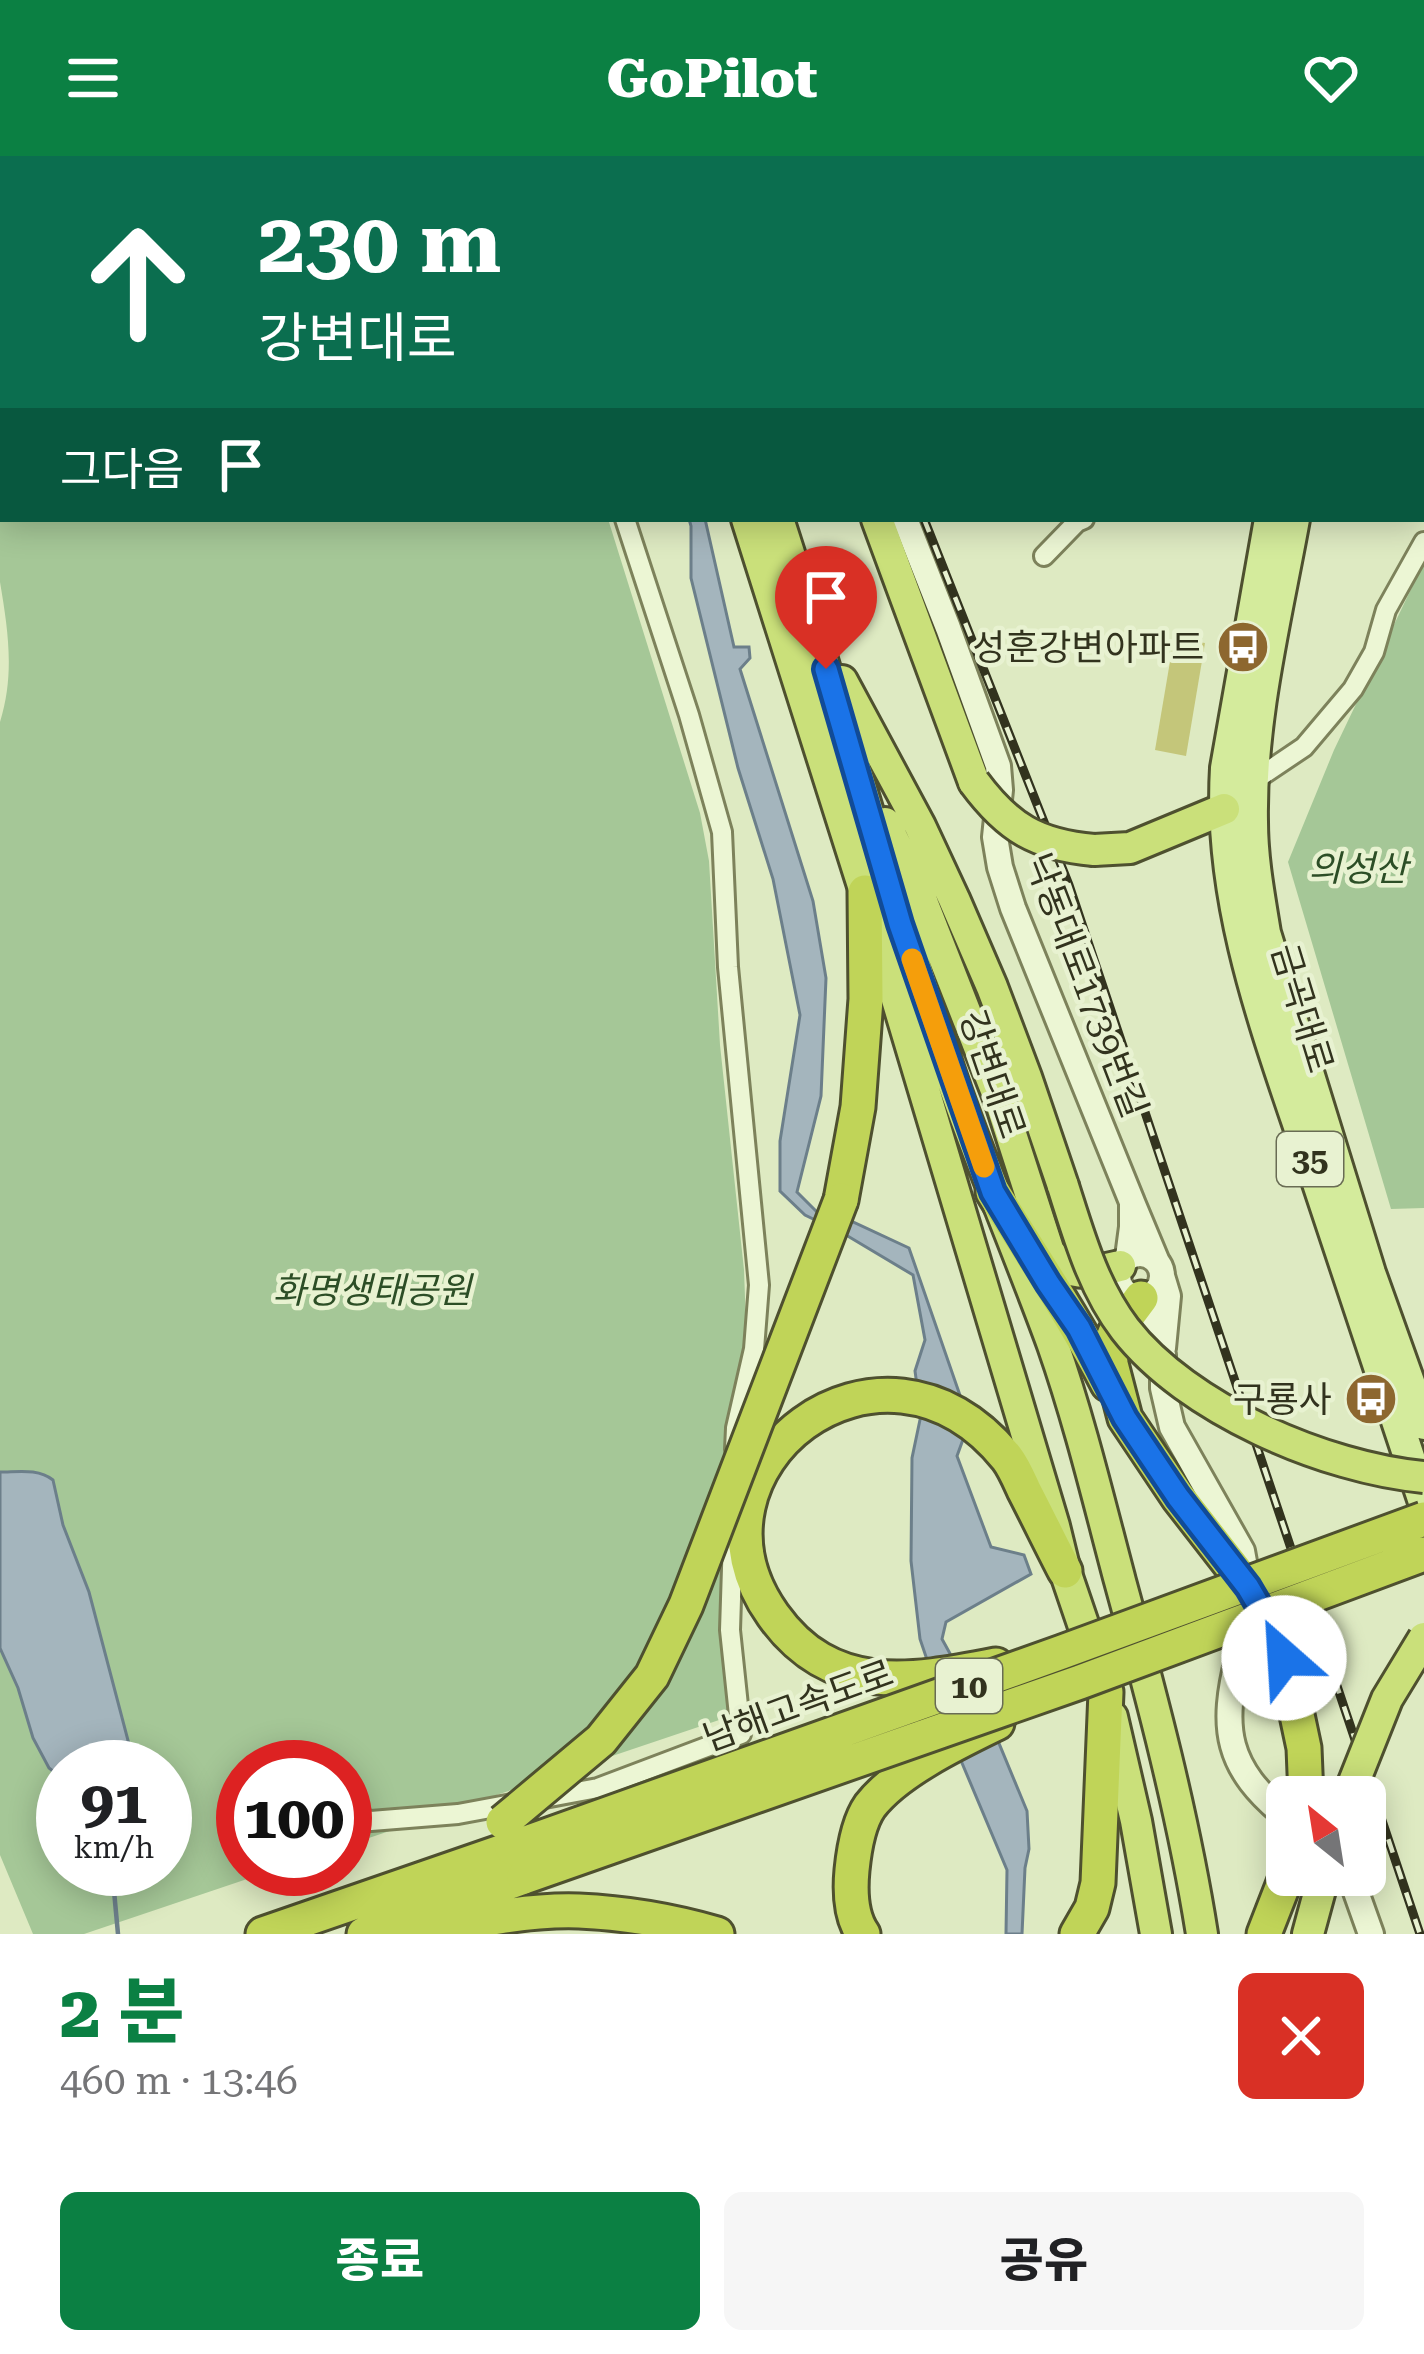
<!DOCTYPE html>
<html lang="ko">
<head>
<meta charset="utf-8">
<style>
	body { margin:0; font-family:"Roboto Serif","Noto Sans KR",serif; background:#f6f6f6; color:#202124; height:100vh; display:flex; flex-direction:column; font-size:45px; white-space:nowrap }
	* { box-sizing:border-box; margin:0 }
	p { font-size:39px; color:#757577 }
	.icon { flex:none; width:66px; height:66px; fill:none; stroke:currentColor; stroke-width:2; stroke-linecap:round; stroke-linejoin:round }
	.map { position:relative; height:1778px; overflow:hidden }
	.panel { display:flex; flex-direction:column; background:#fff; flex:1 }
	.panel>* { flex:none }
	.banner { position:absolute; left:0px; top:0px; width:1425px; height:366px; box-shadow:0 6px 30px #0003; background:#0b6e4f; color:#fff; overflow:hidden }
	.needle { width:78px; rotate:330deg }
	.controls { position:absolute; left:1266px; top:1620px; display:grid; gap:24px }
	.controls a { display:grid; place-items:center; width:120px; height:120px; border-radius:18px; background:#fff; box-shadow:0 6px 30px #0003; font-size:60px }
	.speed { position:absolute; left:36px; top:1584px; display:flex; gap:24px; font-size:60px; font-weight:700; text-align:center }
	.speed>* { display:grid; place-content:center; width:156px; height:156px; border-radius:50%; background:#fff; box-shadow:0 6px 30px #0003; line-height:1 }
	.speed small { font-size:30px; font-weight:400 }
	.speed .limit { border:18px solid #d22; background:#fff; color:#111 }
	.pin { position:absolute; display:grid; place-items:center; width:102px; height:102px; color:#fff; margin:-123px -51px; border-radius:50% 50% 50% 0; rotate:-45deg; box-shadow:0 0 12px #0007 }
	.pin .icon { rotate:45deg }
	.me { position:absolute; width:132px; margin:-66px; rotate:334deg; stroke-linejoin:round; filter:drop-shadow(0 0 9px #0008) }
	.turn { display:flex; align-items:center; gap:42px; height:252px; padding:0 60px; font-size:54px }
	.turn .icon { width:156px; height:156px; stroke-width:2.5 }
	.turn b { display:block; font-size:84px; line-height:102px }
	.then { display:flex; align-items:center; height:114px; padding:0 60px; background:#0003; gap:24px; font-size:45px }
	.round { display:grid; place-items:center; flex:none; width:126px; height:126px; border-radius:18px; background:#f6f6f6 }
	.overview { display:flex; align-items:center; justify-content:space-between; height:204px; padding:0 60px }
	h1 { font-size:72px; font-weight:800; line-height:90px; color:#0b8043 }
	.primary-button { display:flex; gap:24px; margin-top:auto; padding:24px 60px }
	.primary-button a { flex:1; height:138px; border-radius:18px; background:#0b8043; color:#fff; font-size:48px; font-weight:800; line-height:138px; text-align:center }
	.primary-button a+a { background:#f6f6f6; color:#202124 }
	header { display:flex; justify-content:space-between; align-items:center; height:156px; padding:0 60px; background:#0b8043; color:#fff; font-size:54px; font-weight:800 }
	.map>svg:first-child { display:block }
	.green { fill:#a5c797; fill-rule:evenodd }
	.water { fill:#a4b5bd; stroke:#6c7f8a; stroke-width:3 }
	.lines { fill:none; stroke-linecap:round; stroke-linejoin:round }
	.stream { stroke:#6c7f8a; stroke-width:4.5 }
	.building { fill:#c4c67a }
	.minor-casing { stroke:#7d825b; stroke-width:24 }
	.tertiary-casing { stroke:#7d825b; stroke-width:30 }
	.primary-casing { stroke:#4e502f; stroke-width:36 }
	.trunk-casing { stroke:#4e502f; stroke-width:36 }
	.motorway-casing { stroke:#4e502f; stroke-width:39 }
	.minor { stroke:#ecf6d4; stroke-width:18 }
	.tertiary { stroke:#ecf6d4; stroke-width:24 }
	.primary { stroke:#d4eb9c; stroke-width:30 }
	.trunk { stroke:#cae07a; stroke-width:30 }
	.motorway { stroke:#c0d458; stroke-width:33 }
	.rail-casing { stroke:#32331e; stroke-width:9 }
	.rail { stroke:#e8f2d1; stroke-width:4.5; stroke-dasharray:14; stroke-linecap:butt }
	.trunk-bridge-casing { stroke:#4e502f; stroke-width:36; stroke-linecap:butt }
	.motorway-bridge-casing { stroke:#4e502f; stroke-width:39; stroke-linecap:butt }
	.trunk-bridge { stroke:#cae07a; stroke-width:30 }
	.motorway-bridge { stroke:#c0d458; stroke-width:33 }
	.route-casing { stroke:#114b97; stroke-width:30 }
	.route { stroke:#1a73e8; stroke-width:21 }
	.slow { stroke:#f59e0b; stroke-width:21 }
	.labels { text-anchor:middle; stroke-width:9; stroke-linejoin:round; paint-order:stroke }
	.shield { fill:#e8f2d1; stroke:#696c54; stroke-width:3 }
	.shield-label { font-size:33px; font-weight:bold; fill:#32331e }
	.poi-label { font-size:36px; fill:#32331e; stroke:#e8f2d1; text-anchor:end }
	.park-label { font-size:36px; font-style:italic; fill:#2c4e26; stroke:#e8f2d1 }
	.street-label { font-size:36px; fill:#32331e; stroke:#e8f2d1 }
</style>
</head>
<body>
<header><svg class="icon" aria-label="menu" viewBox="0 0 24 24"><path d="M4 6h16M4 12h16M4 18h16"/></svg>GoPilot<svg class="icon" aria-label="heart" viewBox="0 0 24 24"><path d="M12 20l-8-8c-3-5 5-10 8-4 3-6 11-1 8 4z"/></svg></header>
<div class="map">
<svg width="1424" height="1778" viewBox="0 0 1424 1778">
	<rect width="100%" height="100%" fill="#deeac2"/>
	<path class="green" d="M0 0H501L502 3H3V363H608L700 657 709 705 720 889 744 1114 747 1197 726 1268 728 1561 345 1690V1611H243V1713H277L84 1778H33L0 1699V566C15 518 8 474 0 426ZM63 1611H165V1713H63Z
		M1424 406V1052L1391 1053 1288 706 1334 594Z"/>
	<path class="water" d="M689 363H705L734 491H749L750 502 740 513 813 745 826 822 821 940 797 1036 817 1056 853 1066 909 1092 963 1248 965 1278 957 1300 991 1391 1024 1399 1031 1418 946 1466 942 1483 998 1585 1027 1655 1029 1693 1025 1712 1022 1778H1006L1007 1714 962 1607 920 1483 911 1405 912 1302 921 1259 915 1215 925 1184 913 1119 846 1079 805 1059 780 1035V985L800 859 773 723 738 612 691 422V370Z
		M0 1316C18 1316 38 1312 53 1324L63 1369 89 1436 135 1611H63V1623L49 1612 33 1582 18 1532 0 1492Z"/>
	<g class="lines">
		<path class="stream" d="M112 1713 118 1778"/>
	</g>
	<path class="building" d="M1174 482 1205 487 1186 600 1155 594Z"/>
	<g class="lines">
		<g class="minor-casing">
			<path id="minor" d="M517 0 518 3
				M1052 0 1056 3
				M994 3 997 0
				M1097 3 1108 0
				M1422 103 1424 104
				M1422 235 1424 232
				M625 363 689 559 722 676 728 811 759 1129 754 1193 736 1272 735 1294
				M1044 400 1077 366 1084 363
				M1249 628 1304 591 1353 533 1374 496 1386 454 1424 386
				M345 1658 371 1665 458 1658 598 1632 741 1578 730 1474 733 1381"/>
		</g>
		<g class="tertiary-casing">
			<path id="tertiary" d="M760 0 761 3
				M905 363 948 472 998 610 1000 634 995 681 1000 711 1013 752 1132 1046
				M1118 1120a22 22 0 1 1 44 0a22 22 0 1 1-44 0Z
				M1128 1101 1132 1071V1046L1157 1106
				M1145 1142 1155 1164 1163 1192 1168 1140 1162 1120
				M1163 1199V1232L1172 1271 1242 1395 1246 1417
				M1239 1499C1220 1573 1226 1612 1287 1661
				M1350 1719 1371 1778"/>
		</g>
		<g class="primary-casing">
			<path id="primary" d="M1335 3V0
				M1364 3 1365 0
				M1270 363 1226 612C1218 746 1266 872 1308 997 1347 1113 1386 1229 1424 1346
				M1294 363C1276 462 1250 565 1252 666 1252 703 1259 740 1265 777L1370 1117 1424 1268"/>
		</g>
		<g class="trunk-casing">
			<path id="trunk" d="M630 0 631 3
				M658 0 659 3
				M747 363 865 736 1054 1370 1065 1415 1097 1509
				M778 363C840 553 891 746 956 935 986 1020 1022 1104 1053 1189 1080 1266 1099 1346 1120 1425 1152 1542 1183 1658 1202 1778
				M877 363 974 626
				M842 525 920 670 954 743 992 831 1026 921 1063 1030
				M885 667 916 730 1001 947 1049 1096C1069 1123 1090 1117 1120 1110
				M1094 694 1130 692 1224 653
				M1112 1561 1136 1665 1156 1778
				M1308 1778 1324 1719"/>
		</g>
		<g class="motorway-casing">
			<path id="motorway" d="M993 1036C1032 1100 1074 1162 1108 1228
				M841 1044 858 951 866 843 865 736
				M1141 1142 1115 1177 1110 1190 1111 1208 1125 1262 1178 1341 1248 1431 1278 1486 1289 1521 1304 1592 1306 1641
				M996 1509C909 1526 831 1540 773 1459 669 1313 881 1146 1007 1302 1014 1311 1019 1323 1024 1334 1038 1361 1051 1388 1065 1415
				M263 1778 512 1692
				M364 1778 524 1721
				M412 1778C465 1767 524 1753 579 1755 625 1757 672 1765 717 1778
				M863 1778C851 1761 850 1735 852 1714 854 1694 858 1667 870 1650 897 1615 958 1586 997 1567
				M1077 1778 1092 1752 1098 1727 1106 1536
				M1264 1778 1287 1719"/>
		</g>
		<use href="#minor" class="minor"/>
		<use href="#tertiary" class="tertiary"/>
		<use href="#primary" class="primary"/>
		<use href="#trunk" class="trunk"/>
		<use href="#motorway" class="motorway"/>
		<g class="rail-casing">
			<path id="rail" d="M798 0 799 3
				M924 363 1069 729 1420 1778"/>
		</g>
		<use href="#rail" class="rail"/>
		<g class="trunk-bridge-casing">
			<path id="trunk-bridge" d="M974 626C1008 672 1037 689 1094 694
				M1063 1030C1079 1080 1093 1131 1125 1173 1187 1253 1325 1312 1424 1321
				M1348 1641 1387 1543 1424 1482"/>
		</g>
		<g class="motorway-bridge-casing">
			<path id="motorway-bridge" d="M503 1666 601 1584 652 1520 686 1449 841 1044
				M512 1692 1062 1496 1424 1363
				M524 1721 1080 1526 1424 1398"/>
		</g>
		<use href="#trunk-bridge" class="trunk-bridge"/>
		<use href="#motorway-bridge" class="motorway-bridge"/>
	</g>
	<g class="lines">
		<g class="route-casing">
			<path id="route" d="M826 513 900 768 993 1036 1048 1127 1079 1172 1125 1262 1178 1341 1248 1431 1265 1460 1284 1502"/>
		</g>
		<use href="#route" class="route"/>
		<path class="slow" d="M912 803 984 1011"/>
	</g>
	<defs>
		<g id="bus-disc" transform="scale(2.7)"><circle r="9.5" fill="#8d672f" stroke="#e8f2d1"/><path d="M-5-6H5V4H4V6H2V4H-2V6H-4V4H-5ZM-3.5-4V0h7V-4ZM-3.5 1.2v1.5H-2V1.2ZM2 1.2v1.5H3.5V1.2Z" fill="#fff"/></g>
	</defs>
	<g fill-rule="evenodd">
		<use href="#bus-disc" x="1243" y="491"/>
		<use href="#bus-disc" x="1371" y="1243"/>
	</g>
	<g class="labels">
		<g class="shield">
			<rect x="1277" y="976" width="66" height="54" rx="9"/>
			<rect x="936" y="1503" width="66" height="54" rx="9"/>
		</g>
		<g class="shield-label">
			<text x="1310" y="1015">35</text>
			<text x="969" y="1542">10</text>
		</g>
		<g class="poi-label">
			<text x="1204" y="504">성훈강변아파트</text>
			<text x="1332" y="1256">구룡사</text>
		</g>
		<g class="park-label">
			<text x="1358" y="725">의성산</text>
			<text x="372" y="1147">화명생태공원</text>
		</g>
		<g class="street-label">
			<text transform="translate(1087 829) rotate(69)" y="13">낙동대로1739번길</text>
			<text transform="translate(1303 852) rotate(73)" y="13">금곡대로</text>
			<text transform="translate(993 918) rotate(71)" y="13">강변대로</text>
			<text transform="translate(798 1549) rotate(-20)" y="13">남해고속도로</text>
		</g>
	</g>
</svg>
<div class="controls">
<a><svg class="needle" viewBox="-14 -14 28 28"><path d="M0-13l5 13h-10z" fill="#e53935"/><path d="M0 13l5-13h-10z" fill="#757577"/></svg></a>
</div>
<div class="speed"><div>91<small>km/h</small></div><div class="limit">100</div></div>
<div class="pin" style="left:826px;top:513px;background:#d93025"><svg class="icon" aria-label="arrive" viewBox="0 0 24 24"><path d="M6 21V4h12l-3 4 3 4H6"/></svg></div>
<svg class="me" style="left:1284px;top:1502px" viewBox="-20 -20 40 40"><circle r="19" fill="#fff"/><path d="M0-13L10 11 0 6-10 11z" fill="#1a73e8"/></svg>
<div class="banner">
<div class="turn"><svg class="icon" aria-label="ahead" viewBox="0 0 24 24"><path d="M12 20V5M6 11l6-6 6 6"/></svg><div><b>230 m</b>강변대로</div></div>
<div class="then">그다음<svg class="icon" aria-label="arrive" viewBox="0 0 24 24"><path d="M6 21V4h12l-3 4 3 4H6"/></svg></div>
</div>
</div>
<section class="panel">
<div class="overview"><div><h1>2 분</h1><p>460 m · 13:46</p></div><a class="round" style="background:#d93025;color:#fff"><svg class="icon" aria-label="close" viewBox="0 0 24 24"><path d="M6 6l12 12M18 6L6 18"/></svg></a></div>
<div class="primary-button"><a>종료</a><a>공유</a></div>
</section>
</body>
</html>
